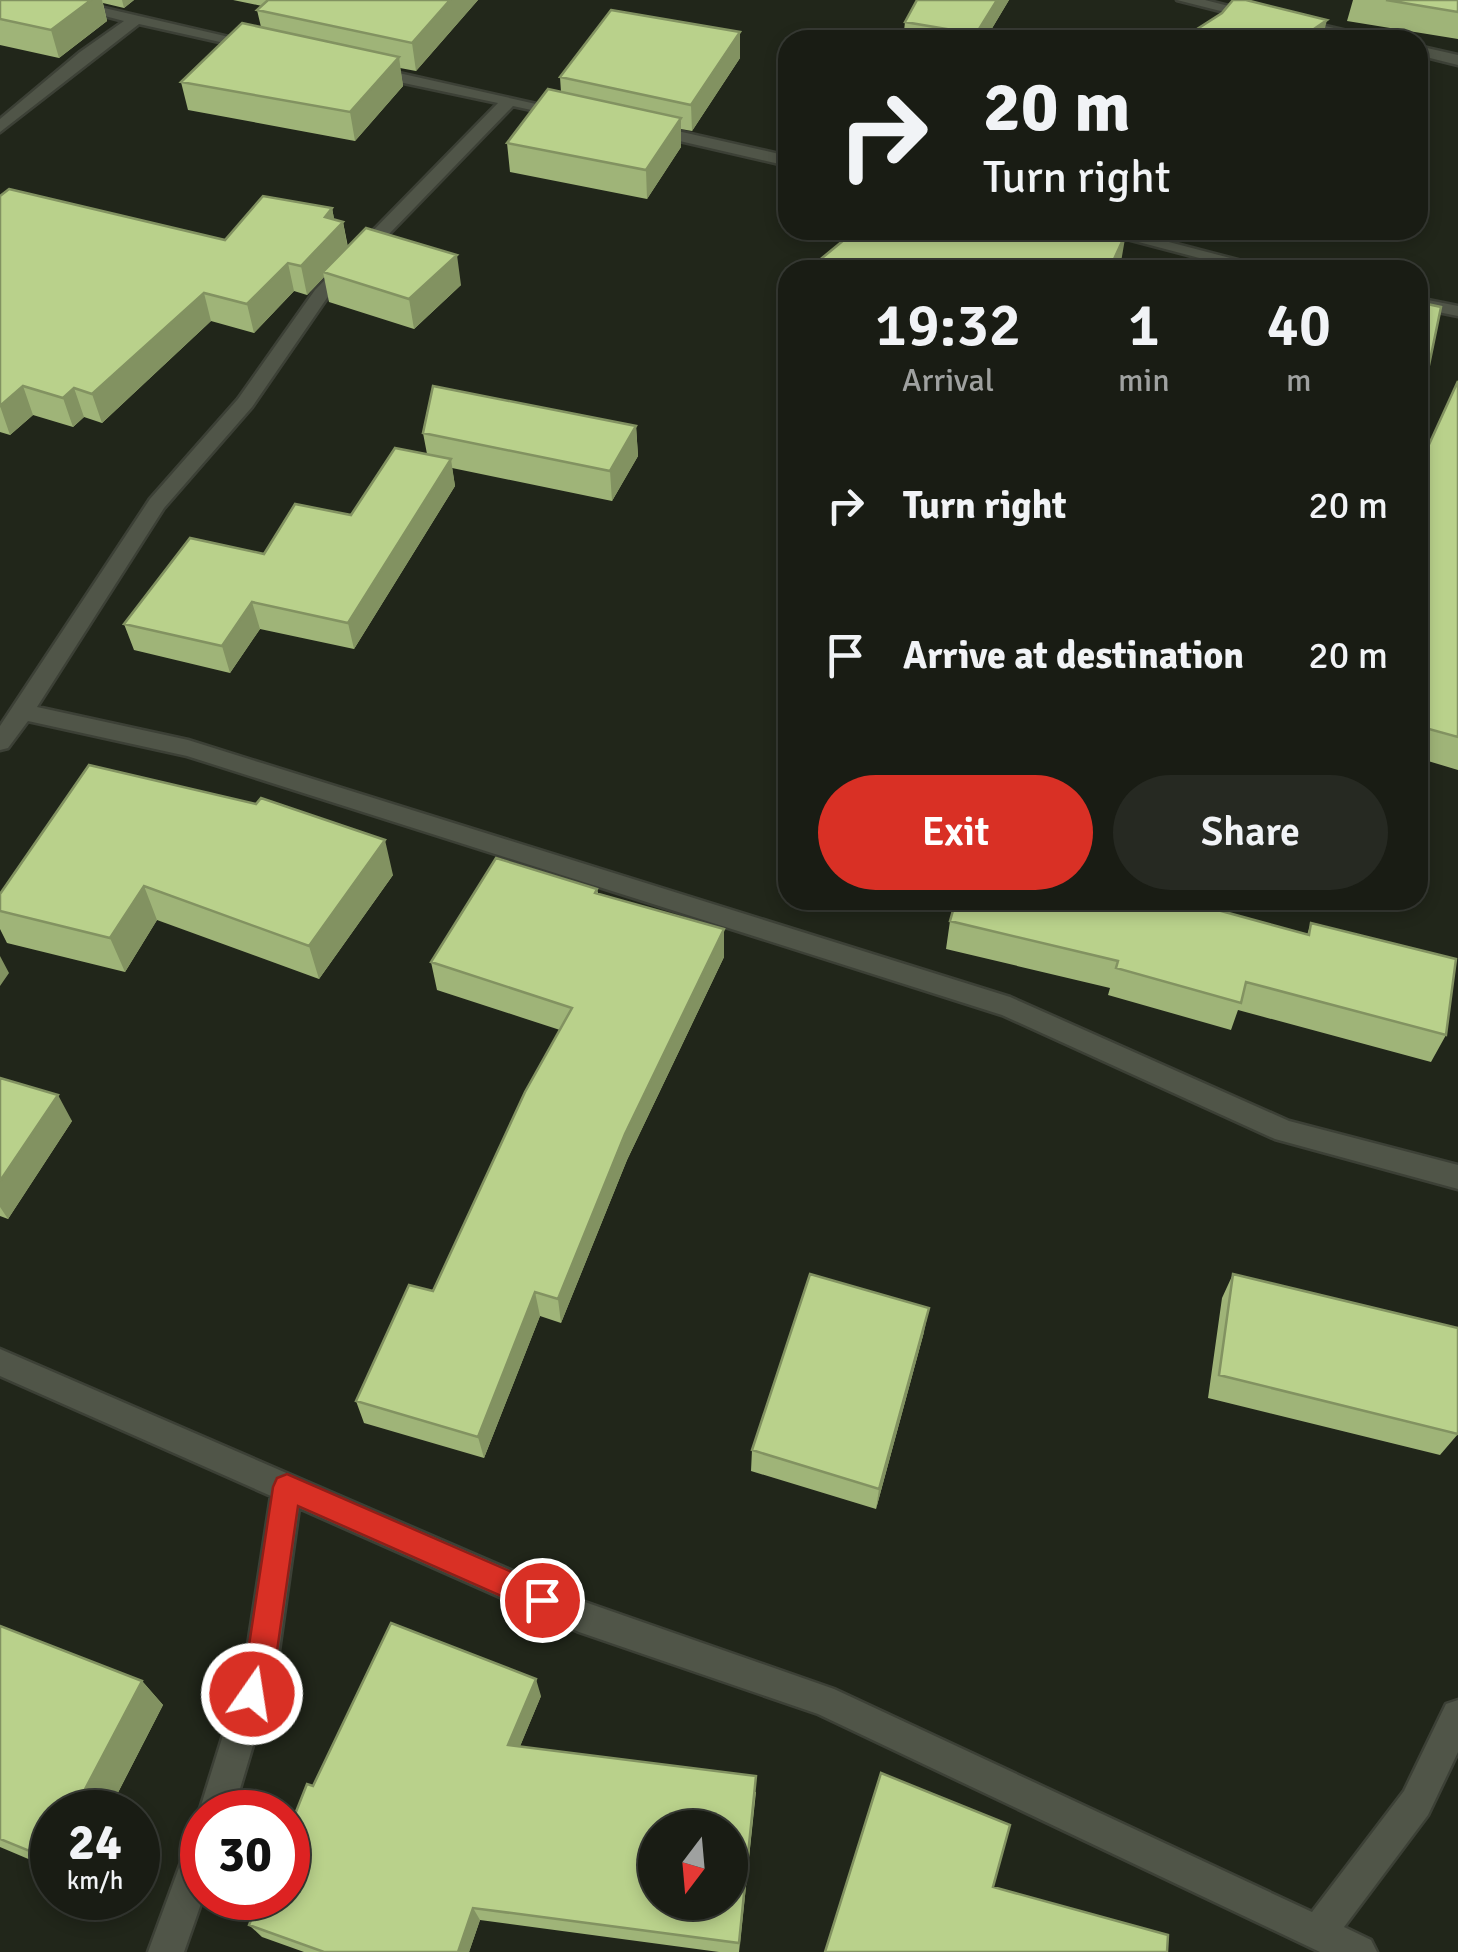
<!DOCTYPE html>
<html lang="en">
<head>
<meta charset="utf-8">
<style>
	body { margin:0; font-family:Signika,sans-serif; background:#262922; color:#f1f3f6; height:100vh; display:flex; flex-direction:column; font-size:38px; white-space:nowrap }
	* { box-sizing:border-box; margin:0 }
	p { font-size:32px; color:#9fa1a0 }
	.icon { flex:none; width:55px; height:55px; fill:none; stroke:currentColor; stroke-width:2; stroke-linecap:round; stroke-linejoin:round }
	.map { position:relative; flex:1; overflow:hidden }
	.panel { position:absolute; left:778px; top:260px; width:650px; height:650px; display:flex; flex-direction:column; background:#191c14; border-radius:30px; box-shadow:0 5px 15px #0003,0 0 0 2px #373a34 }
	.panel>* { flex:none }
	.banner { position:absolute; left:778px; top:30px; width:650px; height:210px; border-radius:30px; box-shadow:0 5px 15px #0003,0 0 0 2px #373a34; background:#191c14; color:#f1f3f6; overflow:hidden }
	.needle { width:65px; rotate:196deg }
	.buttons { position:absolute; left:638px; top:1810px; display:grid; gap:20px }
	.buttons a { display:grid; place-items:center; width:110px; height:110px; border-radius:50%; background:#191c14; box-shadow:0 5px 15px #0003,0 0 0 2px #373a34; font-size:50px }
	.speed { position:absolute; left:30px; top:1790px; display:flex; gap:20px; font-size:50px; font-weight:700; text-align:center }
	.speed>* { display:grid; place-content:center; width:130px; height:130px; border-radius:50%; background:#191c14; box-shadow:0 5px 15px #0003,0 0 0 2px #373a34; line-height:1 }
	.speed small { font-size:25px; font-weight:400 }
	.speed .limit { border:15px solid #d22; background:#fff; color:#111 }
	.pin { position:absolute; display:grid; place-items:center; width:85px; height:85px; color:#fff; margin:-42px; border:5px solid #fff; border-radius:50%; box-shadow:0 2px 10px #0007 }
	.me { position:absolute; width:110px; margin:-55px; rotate:13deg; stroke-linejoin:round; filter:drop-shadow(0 0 8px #0008) }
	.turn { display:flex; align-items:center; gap:35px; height:210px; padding:0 40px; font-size:45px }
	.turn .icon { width:130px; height:130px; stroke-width:2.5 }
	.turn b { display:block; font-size:70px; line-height:85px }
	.eta { display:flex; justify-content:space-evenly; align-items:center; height:170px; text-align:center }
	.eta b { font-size:60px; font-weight:600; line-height:70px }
	.action { display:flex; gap:20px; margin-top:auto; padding:20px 40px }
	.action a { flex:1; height:115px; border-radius:60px; background:#d93025; color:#fff; font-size:40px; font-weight:600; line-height:115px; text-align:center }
	.action a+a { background:#262922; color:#f1f3f6 }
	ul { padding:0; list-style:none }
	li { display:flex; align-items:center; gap:30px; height:150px; padding:0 40px }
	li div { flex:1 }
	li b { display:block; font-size:38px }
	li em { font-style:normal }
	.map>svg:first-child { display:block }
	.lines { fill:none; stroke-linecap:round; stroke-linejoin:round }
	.minor-casing { stroke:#3c4036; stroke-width:5 }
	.minor { fill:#505548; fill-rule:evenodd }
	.wall { fill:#9fb478 }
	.shaded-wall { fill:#829261 }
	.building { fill:#b9d18b; stroke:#829261; stroke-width:2.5; fill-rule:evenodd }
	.route { fill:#d93025; stroke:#8d1f18; stroke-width:2.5 }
</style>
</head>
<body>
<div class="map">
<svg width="1458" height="1952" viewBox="0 0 1458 1952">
	<rect width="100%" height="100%" fill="#21261a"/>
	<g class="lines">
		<g class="minor-casing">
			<path id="minor" d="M43 0H70L268 46 260 51 139 24 0 132V119L80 52 124 21Z
				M1177 0H1205L1264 15 1256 20Z
				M1295 19 1373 37 1376 40H1347L1290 27 1287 24Z
				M1418 46 1458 55V65L1418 55Z
				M372 67 576 113 568 118 513 106 327 298 252 407 164 508 37 707 188 740 1010 997 1289 1121 1458 1165V1189L1275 1139 1002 1015 187 756 28 721 8 748 0 750V726L150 499 238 399 315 290 498 103 366 75 364 72Z
				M651 125 788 156V166L645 133V127Z
				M1093 230H1123L1276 270H1245Z
				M1418 298 1458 306V316L1418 308Z
				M0 1349 582 1601 834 1689 1312 1912 1404 1791 1446 1704 1458 1700V1752L1428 1815 1344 1927 1371 1940 1377 1952H1320L818 1714 579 1632 299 1508 277 1665 233 1812H202V1820L199 1812 245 1665 271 1496 0 1376Z
				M202 1833 203 1898 184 1952H148L190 1838Z"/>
		</g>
		<use href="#minor" class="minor"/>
	</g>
	<path class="wall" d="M0 0H134L124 8 103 3 107 21 59 58 0 45Z
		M233 0H478L416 71 400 68 403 86 355 141 188 110 181 82 261 27 257 10 262 6Z
		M917 0H1009L985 40H903L905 22Z
		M1353 0H1458V39L1347 21Z
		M740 32V58L692 131 681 129V147L647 199 510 172 507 143 561 92 560 77Z
		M0 196 225 240 332 208 334 219 343 222 348 247 461 285 414 329 329 302 324 277 307 295 294 291 254 333 211 321 102 423 84 417 73 427 33 415 10 435 0 432Z
		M822 258 1121 262 1118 270H821Z
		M1418 302 1428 370 1418 399Z
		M1458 381V770L1418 758V473Z
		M636 426 638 456 612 501 452 468 455 486 354 649 260 629 230 673 134 650 124 624 264 554 351 515 427 454 423 433Z
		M89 765 393 875 319 979 157 920 125 972 7 943 0 929V894Z
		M597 889 598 893 724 957 627 1160 561 1323 540 1316 484 1458 364 1423 356 1401 433 1291 560 1030 437 990 431 962Z
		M950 921 1307 935 1311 923 1446 1035 1431 1062 1238 1010 1231 1030 1108 995 1110 988 946 949Z
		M0 1078 72 1121 8 1219 0 1216Z
		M1233 1274 1458 1434 1440 1455 1208 1398 1222 1298Z
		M924 1332 876 1509 751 1471 752 1450Z
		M0 1626 142 1681 163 1705 108 1812H52V1869L0 1847Z
		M541 1696 520 1746 756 1792 739 1952H719L480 1920 469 1952H304L262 1937 249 1925 313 1786Z"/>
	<path class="shaded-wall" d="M91 0H102L107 21 59 58 51 30Z
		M122 0H134L124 8Z
		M450 0H478L416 71 412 43Z
		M997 0H1009L985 40H975L976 34Z
		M1327 20 1322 40H1298Z
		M740 32V58L692 131 691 105Z
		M399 57 403 86 355 141 350 112Z
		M681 118V147L647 199 646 170Z
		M332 208 336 229 343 222 348 250 323 272 324 277 307 295 301 266 325 217Z
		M1126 233 1121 262 1118 270H1109Z
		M457 255 461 285 414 329 409 299Z
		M288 263 294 291 254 333 247 304Z
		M204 293 211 321 102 423 92 394Z
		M23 386 33 415 10 435 0 406Z
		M74 388 84 417 73 427 63 398Z
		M636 426 638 456 612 501 610 471Z
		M451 459 455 486 354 649 348 623Z
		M252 602 260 629 230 673 222 646Z
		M385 840 393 875 319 979 309 946Z
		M144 886 157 920 125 972 110 938Z
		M724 929V957L627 1160 561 1323 558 1299 625 1134Z
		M0 956 9 973 0 986Z
		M58 1095 72 1121 8 1219 0 1207V1181Z
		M535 1292 540 1316 484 1458 478 1437Z
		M929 1308 924 1332 876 1509 879 1489Z
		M536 1679 541 1696 514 1761 508 1745Z
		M142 1681 163 1705 108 1812H73Z
		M473 1908 480 1920 469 1952H458Z"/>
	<path class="building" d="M0 0H91L51 30 0 19Z
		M268 0H450L412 43 257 10Z
		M917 0H997L976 34 905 22Z
		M1233 0H1246L1327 20 1298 40H1180L1222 13Z
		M1386 0H1458V12Z
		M611 10 740 32 691 105 560 77Z
		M242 23 399 57 350 112 181 82Z
		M548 89 681 118 646 170 507 143Z
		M9 189 225 240 263 196 332 208 325 217 343 222 301 266 288 263 247 304 204 293 92 394 74 388 63 398 23 386 0 406V196Z
		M366 228 457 255 409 299 323 272Z
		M856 230H1111L1126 233 1109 270H862L822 258Z
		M1418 302 1441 307 1428 370 1418 367Z
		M1458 381V737L1418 726V520L1421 462Z
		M433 386 636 426 610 471 423 433Z
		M395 448 451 459 348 623 252 602 222 646 124 624 190 538 264 554 295 504 351 515Z
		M89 765 256 804 261 798 385 840 309 946 144 886 110 938 0 911V894Z
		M496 858 597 889 595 893 724 929 625 1134 558 1299 535 1292 478 1437 356 1401 409 1285 433 1291 525 1092 572 1008 431 962Z
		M956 900H1181L1309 935 1311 923 1456 959 1446 1035 1246 982 1241 1003 1116 968 1118 961 950 921Z
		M0 1078 58 1095 0 1181Z
		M810 1274 929 1308 879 1489 752 1450Z
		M1233 1274 1458 1328V1434L1219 1375Z
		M391 1623 536 1679 508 1745 756 1776 739 1943 473 1908 458 1952H324L249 1925 260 1898H288V1832L307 1784 313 1786ZM655 1828H730V1902H655Z
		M0 1626 142 1681 73 1812H52V1852L49 1859 0 1839Z
		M881 1773 1010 1825 993 1887 1168 1935 1167 1952H825Z"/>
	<path class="route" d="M287 1474 553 1590 557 1600 553 1610 542 1614 298 1506 275 1665 262 1705 252 1709 242 1705 237 1694 246 1665 273 1487 277 1478Z"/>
</svg>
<div class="buttons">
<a><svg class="needle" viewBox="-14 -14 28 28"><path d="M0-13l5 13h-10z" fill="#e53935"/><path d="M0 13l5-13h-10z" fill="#9fa1a0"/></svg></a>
</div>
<div class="speed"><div>24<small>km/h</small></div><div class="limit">30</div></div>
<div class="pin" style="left:542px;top:1600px;background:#d93025"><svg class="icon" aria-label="arrive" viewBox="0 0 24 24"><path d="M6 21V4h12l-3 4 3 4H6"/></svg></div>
<svg class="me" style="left:252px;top:1694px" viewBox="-20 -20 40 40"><circle r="17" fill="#d93025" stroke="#fff" stroke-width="3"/><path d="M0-11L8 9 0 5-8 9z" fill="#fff"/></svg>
<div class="banner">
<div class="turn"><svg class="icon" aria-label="right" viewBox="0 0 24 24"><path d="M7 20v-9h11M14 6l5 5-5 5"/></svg><div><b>20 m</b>Turn right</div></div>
</div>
<section class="panel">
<div class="eta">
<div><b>19:32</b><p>Arrival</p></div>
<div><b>1</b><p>min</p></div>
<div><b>40</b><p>m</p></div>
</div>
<ul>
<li><svg class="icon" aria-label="right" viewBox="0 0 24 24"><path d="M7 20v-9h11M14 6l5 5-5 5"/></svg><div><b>Turn right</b></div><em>20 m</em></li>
<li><svg class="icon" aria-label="arrive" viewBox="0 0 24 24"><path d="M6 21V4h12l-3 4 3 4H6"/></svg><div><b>Arrive at destination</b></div><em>20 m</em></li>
</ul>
<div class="action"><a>Exit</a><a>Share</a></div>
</section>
</div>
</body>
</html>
